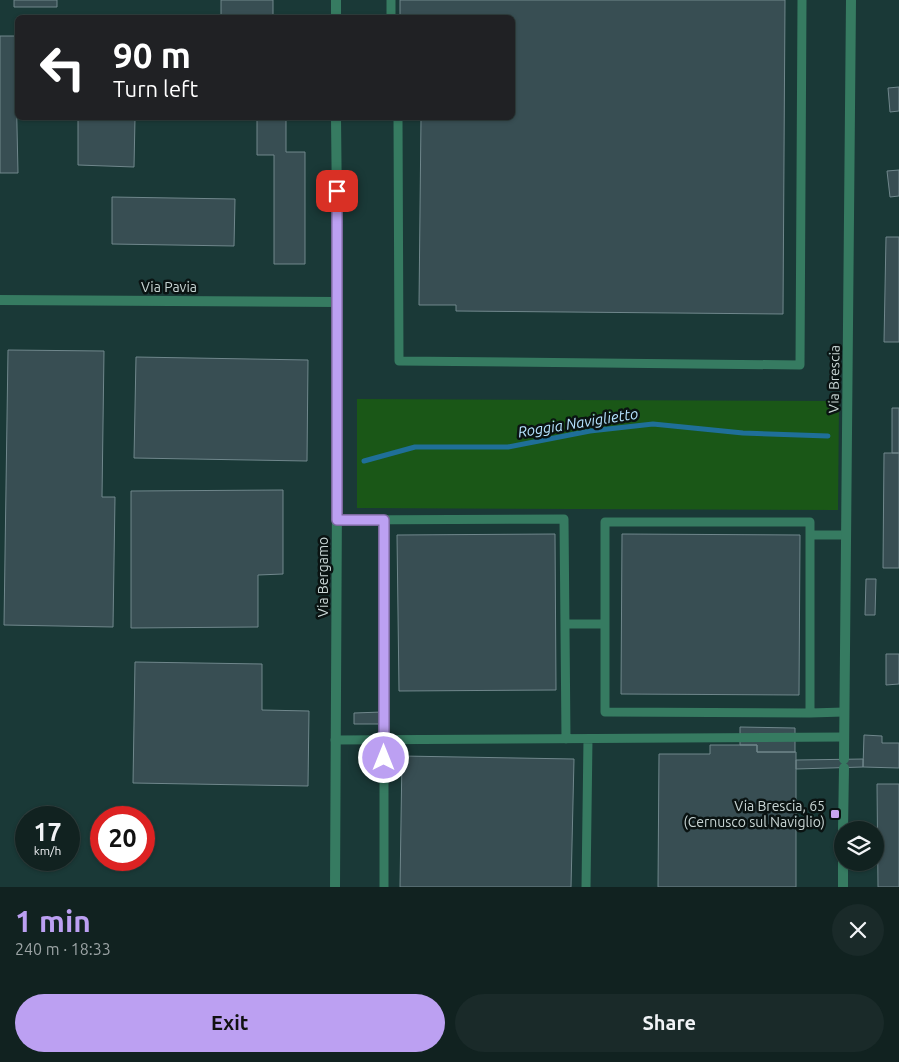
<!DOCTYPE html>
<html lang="en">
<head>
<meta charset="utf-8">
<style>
	body { margin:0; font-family:Ubuntu,sans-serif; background:#1a2a29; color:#f1f3f6; height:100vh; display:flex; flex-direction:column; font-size:19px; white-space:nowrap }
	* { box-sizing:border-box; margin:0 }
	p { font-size:16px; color:#9ca4a5 }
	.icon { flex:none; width:28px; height:28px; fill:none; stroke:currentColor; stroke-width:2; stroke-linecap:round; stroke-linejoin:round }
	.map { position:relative; height:887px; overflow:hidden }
	.drawer { display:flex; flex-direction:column; background:#112220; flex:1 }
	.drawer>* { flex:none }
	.hud { position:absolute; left:15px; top:15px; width:500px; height:105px; border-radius:8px; box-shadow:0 1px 4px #0004,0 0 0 1px #303f3e; background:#202124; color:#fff; overflow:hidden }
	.tools { position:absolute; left:834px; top:821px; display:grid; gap:10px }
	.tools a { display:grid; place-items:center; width:50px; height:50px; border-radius:50%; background:#112220; box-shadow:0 1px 4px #0004,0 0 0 1px #303f3e; font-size:25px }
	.speed { position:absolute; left:15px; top:806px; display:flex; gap:10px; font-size:25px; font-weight:700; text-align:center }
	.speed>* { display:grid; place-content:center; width:65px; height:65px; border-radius:50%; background:#112220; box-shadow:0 1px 4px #0004,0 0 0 1px #303f3e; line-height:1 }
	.speed small { font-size:12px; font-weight:400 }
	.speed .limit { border:8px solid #d22; background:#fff; color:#111 }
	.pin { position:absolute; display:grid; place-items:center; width:42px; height:42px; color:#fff; margin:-21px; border-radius:10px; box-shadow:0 2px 8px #0006 }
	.me { position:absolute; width:55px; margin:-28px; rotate:0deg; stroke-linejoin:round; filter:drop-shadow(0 0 4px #0008) }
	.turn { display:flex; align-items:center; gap:18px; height:105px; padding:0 15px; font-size:22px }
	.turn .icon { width:65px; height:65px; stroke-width:2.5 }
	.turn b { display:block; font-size:35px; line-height:42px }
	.round { display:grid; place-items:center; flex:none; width:52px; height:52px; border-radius:26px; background:#1a2a29 }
	.headline { display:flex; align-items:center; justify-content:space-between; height:85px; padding:0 15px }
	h1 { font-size:30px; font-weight:600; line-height:38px; color:#bca0f2 }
	.cta { display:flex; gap:10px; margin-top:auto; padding:10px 15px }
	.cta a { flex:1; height:58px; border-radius:30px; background:#bca0f2; color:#111; font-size:20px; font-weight:600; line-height:58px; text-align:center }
	.cta a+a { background:#1a2a29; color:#f1f3f6 }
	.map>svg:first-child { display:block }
	.built { fill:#1a3937; fill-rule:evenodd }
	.green { fill:#1a5717 }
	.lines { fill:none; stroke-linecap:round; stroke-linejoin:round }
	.stream { stroke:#1f6f98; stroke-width:5 }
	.building { fill:#384e53; stroke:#70878c }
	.lane { stroke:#367b61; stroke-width:9 }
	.street { stroke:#367b61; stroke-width:10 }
	.route-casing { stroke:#7a689d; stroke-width:12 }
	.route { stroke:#bca0f2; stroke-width:9 }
	.poi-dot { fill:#c9a5ee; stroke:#0a1312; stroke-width:2 }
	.labels { text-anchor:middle; stroke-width:5; stroke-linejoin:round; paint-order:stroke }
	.street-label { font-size:14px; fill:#c9d6d5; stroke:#0a1312 }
	.poi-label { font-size:14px; fill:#c9d6d5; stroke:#0a1312; text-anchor:end }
	.water-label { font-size:15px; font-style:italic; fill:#b4e1fd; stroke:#0a1312 }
</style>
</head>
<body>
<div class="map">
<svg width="899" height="887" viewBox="0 0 899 887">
	<rect width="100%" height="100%" fill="#172d2b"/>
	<path class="built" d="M0 0H899V887H0ZM18 18H512V118H18ZM26 818H69V860H26ZM101 818H144V860H101ZM842 830H875V862H842Z"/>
	<path class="green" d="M357 399 839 401 838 510 357 508Z"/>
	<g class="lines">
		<path class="stream" d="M364 461 415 447H508L590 431 653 424 743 433 828 436"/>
	</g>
	<path class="building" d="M14 0H57V7H14Z
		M221 0H273V18H221Z
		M400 0H785L783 314 456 311V305H419L421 118H512V18H400Z
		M0 36H15L18 173H0Z
		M899 87V111L890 112 888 88Z
		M78 118H135L134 167 78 165Z
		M257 119H286V152H305V264H274V155H257Z
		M899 170V196L890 197 887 171Z
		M112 197 235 199 234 246 112 244Z
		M886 237H899V342H884Z
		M8 350 104 351 102 497H115L113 627 4 625Z
		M136 357 308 360 307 461 134 458Z
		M892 408H899V453H892Z
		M884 453H899V568H883Z
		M283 490V574L258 575V627L131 628V491Z
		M555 534 556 690 399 691 397 535Z
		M622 534 800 535 799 695 621 694Z
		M866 579H876L875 615H865Z
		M886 654H899V684L886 685Z
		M135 662 262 664V710L309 711 308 786 133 783Z
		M382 712V724H354V713Z
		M740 727 795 728V752H757V745H740Z
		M864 735 882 736V743H899V768L863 767Z
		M710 745H757V752H796V887H658L659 754H710Z
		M402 756 574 759 571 887H400Z
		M863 759V767L796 769V760Z
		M877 784H899V887H878Z"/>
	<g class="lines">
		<path class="lane" d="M391 18V0
			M398 118 399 361 800 365 802 0
			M337 520 564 519 566 739
			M384 520V887
			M810 535H846
			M565 624H605
			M810 713V522H605V712L810 713 844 712
			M335 740 844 737
			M586 887 588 739"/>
		<path class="street" d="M336 0V18
			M0 300 338 302
			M844 759 851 0
			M843 830 844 768
			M335 887 338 302 336 118
			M843 887V862"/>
	</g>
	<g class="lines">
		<g class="route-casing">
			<path id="route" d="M337 191V520H384V758"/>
		</g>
		<use href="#route" class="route"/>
	</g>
	<rect class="poi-dot" x="830" y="809" width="10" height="10" rx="2.5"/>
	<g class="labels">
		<g class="street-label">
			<text x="169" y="292">Via Pavia</text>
			<text transform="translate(834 379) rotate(-89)" y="5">Via Brescia</text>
			<text transform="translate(323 577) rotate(-90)" y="5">Via Bergamo</text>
		</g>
		<g class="poi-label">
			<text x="825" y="811">Via Brescia, 65<tspan x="825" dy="16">(Cernusco sul Naviglio)</tspan></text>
		</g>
		<g class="water-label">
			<text transform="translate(578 423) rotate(-9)" y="5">Roggia Naviglietto</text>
		</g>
	</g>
</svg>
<div class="tools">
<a><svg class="icon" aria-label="layers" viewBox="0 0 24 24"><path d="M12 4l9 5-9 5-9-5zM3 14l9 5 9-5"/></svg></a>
</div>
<div class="speed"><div>17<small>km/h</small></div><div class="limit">20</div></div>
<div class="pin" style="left:337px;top:191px;background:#d93025"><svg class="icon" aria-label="arrive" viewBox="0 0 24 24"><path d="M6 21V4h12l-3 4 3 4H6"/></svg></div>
<svg class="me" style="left:384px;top:758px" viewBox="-20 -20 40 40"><circle r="17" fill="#bca0f2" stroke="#fff" stroke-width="3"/><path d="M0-11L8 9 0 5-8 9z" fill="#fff"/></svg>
<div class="hud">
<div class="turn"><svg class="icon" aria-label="left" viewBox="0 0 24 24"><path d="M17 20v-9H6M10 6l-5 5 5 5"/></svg><div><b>90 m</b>Turn left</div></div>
</div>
</div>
<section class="drawer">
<div class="headline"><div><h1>1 min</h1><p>240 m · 18:33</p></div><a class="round"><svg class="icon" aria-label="close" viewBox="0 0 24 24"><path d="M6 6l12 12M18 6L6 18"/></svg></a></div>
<div class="cta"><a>Exit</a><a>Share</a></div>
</section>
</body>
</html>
